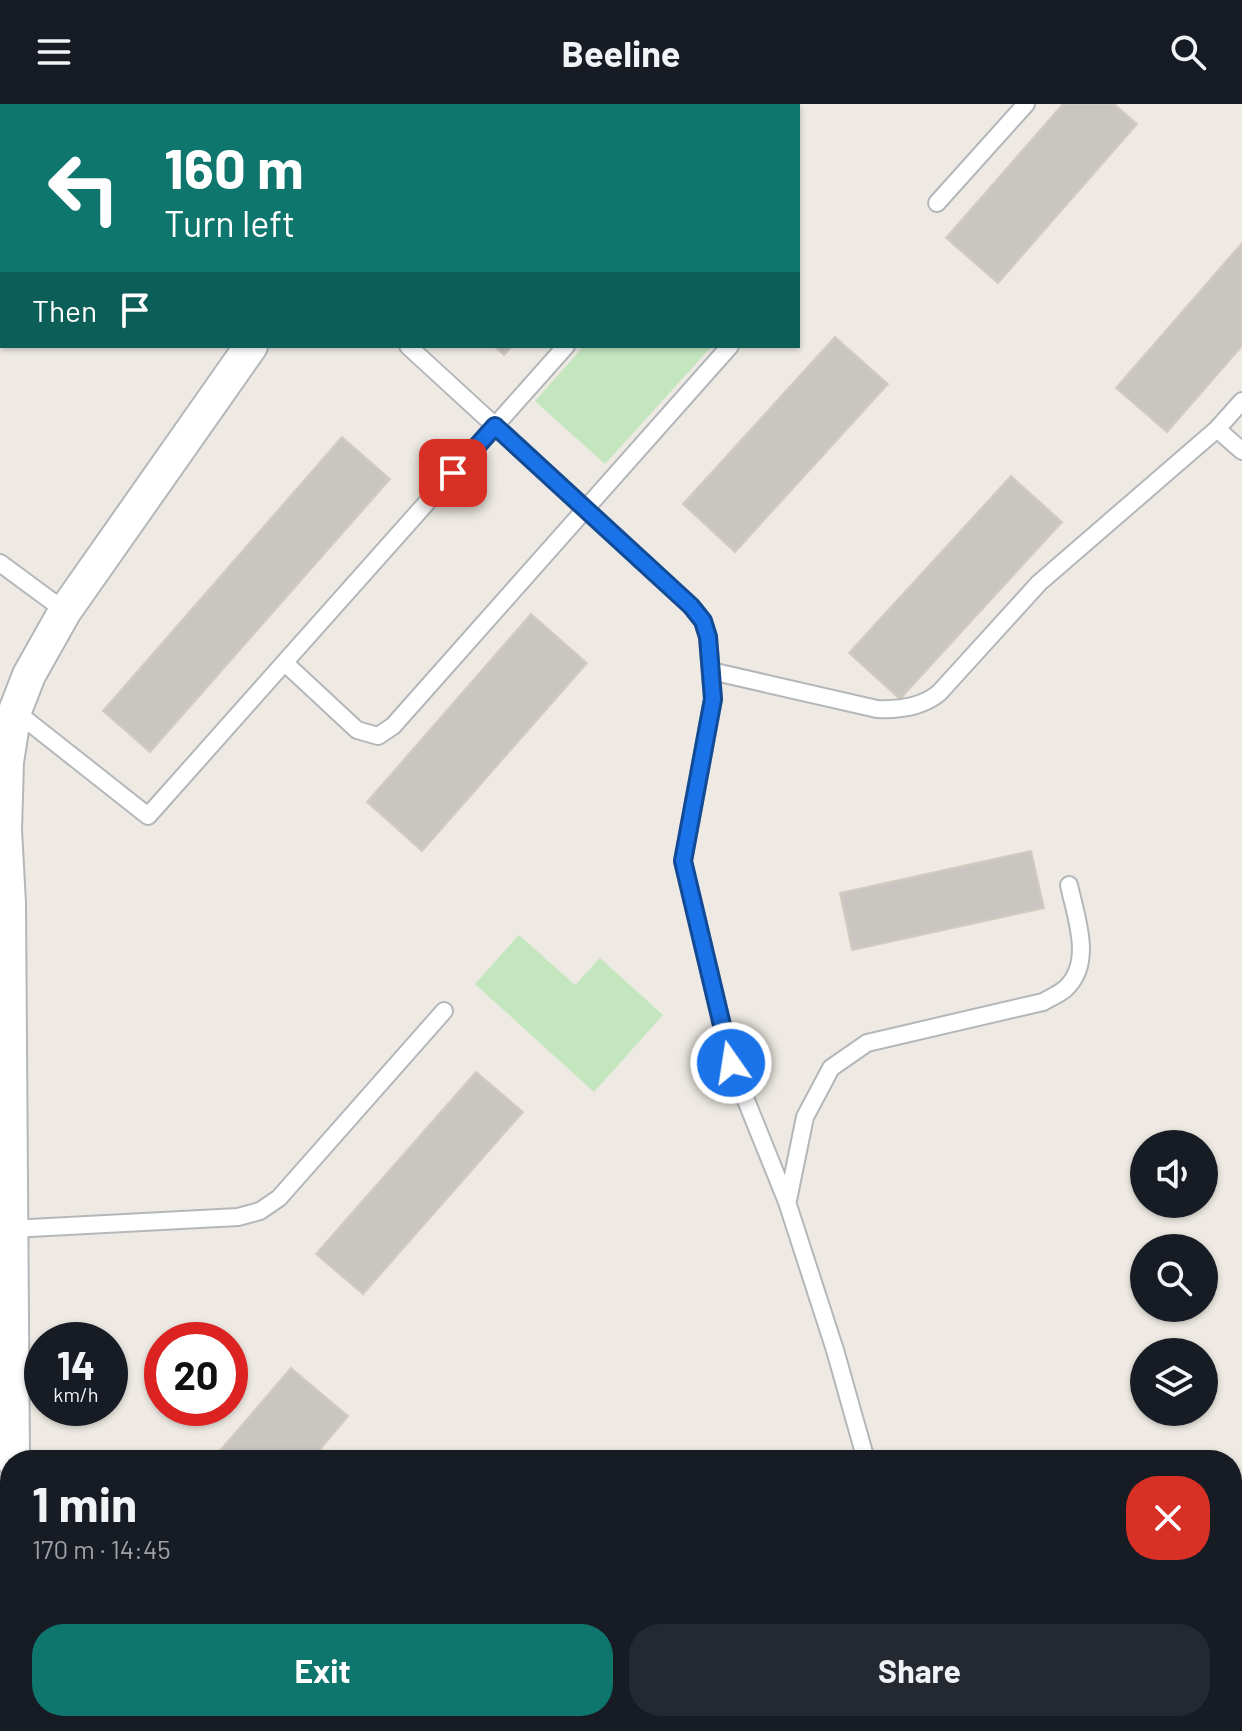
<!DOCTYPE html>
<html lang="en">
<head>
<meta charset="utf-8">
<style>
	body { margin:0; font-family:Barlow,sans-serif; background:#242831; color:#f1f3f6; height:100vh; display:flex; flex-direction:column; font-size:30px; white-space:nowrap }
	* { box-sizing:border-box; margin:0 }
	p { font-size:26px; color:#9ea1a6 }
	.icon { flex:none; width:44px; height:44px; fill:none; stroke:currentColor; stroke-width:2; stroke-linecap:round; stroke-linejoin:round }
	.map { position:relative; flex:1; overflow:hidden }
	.drawer { position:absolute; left:0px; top:1346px; width:1242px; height:282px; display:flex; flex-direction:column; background:#171b24; border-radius:32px 32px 0 0; box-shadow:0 2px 6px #0004 }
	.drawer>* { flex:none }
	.hud { position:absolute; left:0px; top:0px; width:800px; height:244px; box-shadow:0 2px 6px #0004; background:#0f766e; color:#fff; overflow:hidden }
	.buttons { position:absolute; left:1130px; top:1026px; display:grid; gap:16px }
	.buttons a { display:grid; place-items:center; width:88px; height:88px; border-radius:50%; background:#171b24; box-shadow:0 2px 6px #0004; font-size:40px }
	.speed { position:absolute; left:24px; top:1218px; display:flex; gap:16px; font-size:40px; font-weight:700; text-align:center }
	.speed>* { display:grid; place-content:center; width:104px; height:104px; border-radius:50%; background:#171b24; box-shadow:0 2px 6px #0004; line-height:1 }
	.speed small { font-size:20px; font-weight:400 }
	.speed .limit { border:12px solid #d22; background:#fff; color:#111 }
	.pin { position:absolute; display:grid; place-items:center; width:68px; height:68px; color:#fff; margin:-34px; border-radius:16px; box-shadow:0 4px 12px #0006 }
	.me { position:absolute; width:88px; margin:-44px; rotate:347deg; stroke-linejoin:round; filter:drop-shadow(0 0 6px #0008) }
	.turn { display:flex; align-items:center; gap:28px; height:168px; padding:0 32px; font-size:36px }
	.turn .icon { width:104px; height:104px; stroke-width:2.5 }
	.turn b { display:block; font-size:56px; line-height:68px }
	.then { display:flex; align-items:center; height:76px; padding:0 32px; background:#0003; gap:16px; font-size:30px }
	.round { display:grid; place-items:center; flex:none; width:84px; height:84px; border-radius:32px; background:#242831 }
	.overview { display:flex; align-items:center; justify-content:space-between; height:136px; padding:0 32px }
	h1 { font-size:48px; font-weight:700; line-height:60px }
	.button { display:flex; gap:16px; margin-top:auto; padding:16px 32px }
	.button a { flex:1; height:92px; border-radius:32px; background:#0f766e; color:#fff; font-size:32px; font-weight:700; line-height:92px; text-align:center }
	.button a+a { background:#242831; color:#f1f3f6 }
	header { display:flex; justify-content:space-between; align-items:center; height:104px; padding:0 32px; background:#171b24; font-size:36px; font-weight:700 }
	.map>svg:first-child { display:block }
	.green { fill:#c3e6bf }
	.building { fill:#c9c5c0; stroke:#d3cbc1; stroke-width:2 }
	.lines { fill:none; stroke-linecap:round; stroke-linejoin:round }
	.lane-casing { stroke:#b4b7ba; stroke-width:20 }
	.street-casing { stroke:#b4b7ba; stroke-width:36 }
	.path { stroke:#99caa2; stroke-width:5; stroke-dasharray:8 4; stroke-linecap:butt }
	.lane { stroke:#fff; stroke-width:16 }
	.street { stroke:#fff; stroke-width:32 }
	.route-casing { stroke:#114b97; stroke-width:20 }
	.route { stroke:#1a73e8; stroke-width:14 }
</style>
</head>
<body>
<header><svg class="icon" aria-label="menu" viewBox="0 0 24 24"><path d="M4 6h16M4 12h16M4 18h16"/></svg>Beeline<svg class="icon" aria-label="search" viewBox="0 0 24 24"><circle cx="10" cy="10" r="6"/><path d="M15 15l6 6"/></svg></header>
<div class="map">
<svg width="1242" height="1627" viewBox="0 0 1242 1627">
	<rect width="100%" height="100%" fill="#eeeae3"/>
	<path class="green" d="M584 242H712L605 360 535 297Z
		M519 831 575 881 600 854 663 911 594 988 475 880Z"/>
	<path class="building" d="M1063 0H1114L1137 20 998 179 946 134Z
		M1242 139V242L1167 328 1116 284Z
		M835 233 888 280 735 448 683 400Z
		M494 242H512L504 251Z
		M342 333 390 375 150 648 103 607Z
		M1011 372 1062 418 900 595 849 549Z
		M531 510 587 559 422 747 367 698Z
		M1031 747 1044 804 852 846 840 789Z
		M476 968 523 1008 363 1190 316 1150Z
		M291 1264 348 1312 311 1356H212Z
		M1242 1500V1573L1232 1574V1502Z
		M635 1618H870L872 1627H594Z"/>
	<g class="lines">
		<g class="lane-casing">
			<path id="lane" d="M937 99 1026 0
				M408 242 691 502 703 517 708 533 713 595 683 757 731 959 787 1098 835 1246 866 1356
				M1242 297 1217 325 1242 347
				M0 459 65 507
				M285 559 357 626 378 632 393 622 730 242
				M711 567 877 605C899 606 922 603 939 589L1039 479 1217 325
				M15 607 148 712 566 242
				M788 1096 805 1013 831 964 867 939 1043 898C1050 894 1059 890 1065 885 1094 859 1076 814 1069 781
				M11 1125 238 1113 260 1107 279 1094 444 907
				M1232 1444 1242 1441
				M0 1503 10 1492
				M964 1627 966 1618"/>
		</g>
		<g class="street-casing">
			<path id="street" d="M481 2 486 0
				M13 1356 9 799 5 726 7 658 15 607 29 571 65 507 251 242
				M16 1618V1627
				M1185 1627 1223 1618"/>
		</g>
		<path class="path" d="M366 0 375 2
			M443 0V2
			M21 2 22 0
			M75 2 116 0
			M0 14H2"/>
		<use href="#lane" class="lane"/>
		<use href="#street" class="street"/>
	</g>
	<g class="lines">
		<g class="route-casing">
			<path id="route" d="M453 369 495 322 691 502 703 517 708 533 713 595 683 757 731 959"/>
		</g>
		<use href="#route" class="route"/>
	</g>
</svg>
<div class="buttons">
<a><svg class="icon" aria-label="sound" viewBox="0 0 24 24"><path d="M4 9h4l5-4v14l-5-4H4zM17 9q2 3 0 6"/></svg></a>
<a><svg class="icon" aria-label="search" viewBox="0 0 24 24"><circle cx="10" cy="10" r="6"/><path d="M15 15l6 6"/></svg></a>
<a><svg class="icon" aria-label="layers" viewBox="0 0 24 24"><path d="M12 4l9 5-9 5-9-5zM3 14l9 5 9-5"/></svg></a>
</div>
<div class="speed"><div>14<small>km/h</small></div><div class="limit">20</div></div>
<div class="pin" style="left:453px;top:369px;background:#d93025"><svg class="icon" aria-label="arrive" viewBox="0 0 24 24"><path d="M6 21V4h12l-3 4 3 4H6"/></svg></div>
<svg class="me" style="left:731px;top:959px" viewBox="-20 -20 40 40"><circle r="17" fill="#1a73e8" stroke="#fff" stroke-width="3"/><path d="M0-11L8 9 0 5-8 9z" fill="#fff"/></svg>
<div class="hud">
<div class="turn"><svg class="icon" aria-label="left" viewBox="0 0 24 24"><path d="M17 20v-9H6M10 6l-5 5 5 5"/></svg><div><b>160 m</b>Turn left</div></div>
<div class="then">Then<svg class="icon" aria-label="arrive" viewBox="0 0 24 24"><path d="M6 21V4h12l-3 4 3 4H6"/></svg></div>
</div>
<section class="drawer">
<div class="overview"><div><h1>1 min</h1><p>170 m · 14:45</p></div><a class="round" style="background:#d93025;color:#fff"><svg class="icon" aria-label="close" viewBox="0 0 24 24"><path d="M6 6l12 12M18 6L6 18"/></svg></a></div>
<div class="button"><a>Exit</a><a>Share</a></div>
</section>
</div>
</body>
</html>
